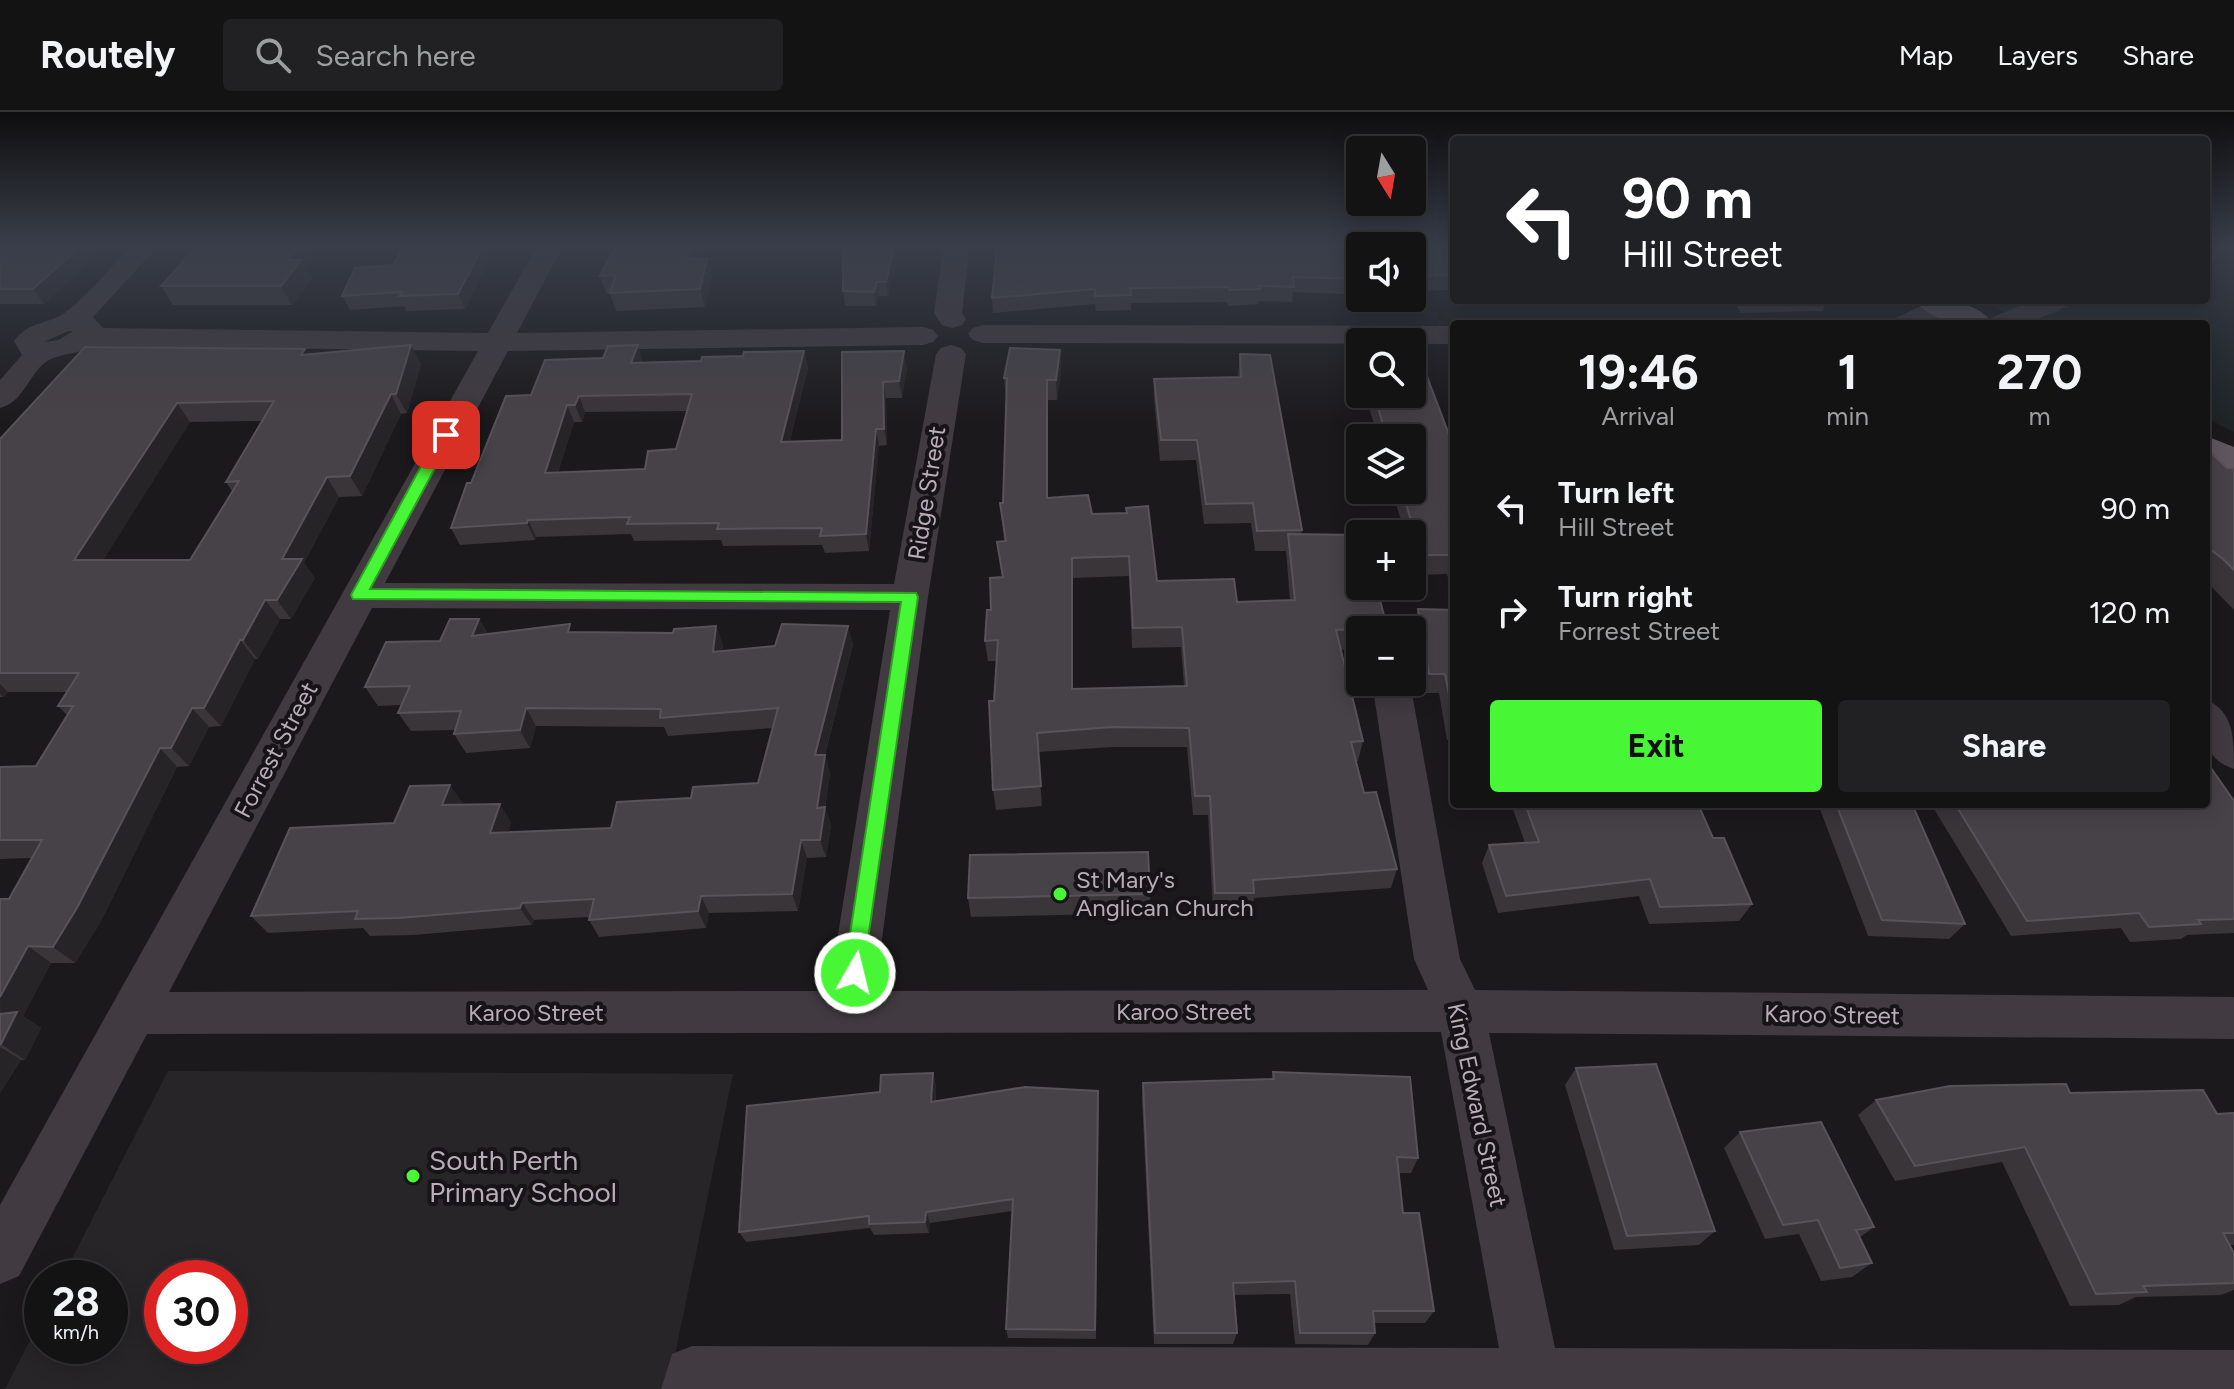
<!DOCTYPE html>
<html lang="en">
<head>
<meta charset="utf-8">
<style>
	body { margin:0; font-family:Figtree,sans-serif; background:#212022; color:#f1f3f6; height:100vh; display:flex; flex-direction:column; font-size:30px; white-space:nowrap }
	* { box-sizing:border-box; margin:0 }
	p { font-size:26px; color:#9d9ea0 }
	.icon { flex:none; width:44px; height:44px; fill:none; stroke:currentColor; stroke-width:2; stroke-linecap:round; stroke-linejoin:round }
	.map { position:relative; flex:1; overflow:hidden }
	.details { position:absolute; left:1450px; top:208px; width:760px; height:488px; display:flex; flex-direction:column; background:#141314; border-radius:8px; box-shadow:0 4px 20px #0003,0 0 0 2px #333234 }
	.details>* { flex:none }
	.banner { position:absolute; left:1450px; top:24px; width:760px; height:168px; border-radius:8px; box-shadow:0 4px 20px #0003,0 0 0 2px #333234; background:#202124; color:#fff; overflow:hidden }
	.needle { width:52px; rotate:169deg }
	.fabs { position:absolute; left:1346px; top:24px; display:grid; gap:16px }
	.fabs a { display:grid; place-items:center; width:80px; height:80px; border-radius:8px; background:#141314; box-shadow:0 4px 20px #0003,0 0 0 2px #333234; font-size:40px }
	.speed { position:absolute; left:24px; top:1148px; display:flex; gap:16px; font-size:40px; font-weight:700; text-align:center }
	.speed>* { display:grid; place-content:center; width:104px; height:104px; border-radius:50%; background:#141314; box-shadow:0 4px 20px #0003,0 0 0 2px #333234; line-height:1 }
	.speed small { font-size:20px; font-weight:400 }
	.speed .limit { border:12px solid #d22; background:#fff; color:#111 }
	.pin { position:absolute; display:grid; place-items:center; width:68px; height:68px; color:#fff; margin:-34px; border-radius:16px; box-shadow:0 4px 12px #0006 }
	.me { position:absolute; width:88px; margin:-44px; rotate:8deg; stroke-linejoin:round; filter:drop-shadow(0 0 6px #0008) }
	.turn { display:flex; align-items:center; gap:28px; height:168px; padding:0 40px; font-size:36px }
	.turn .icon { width:104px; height:104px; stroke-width:2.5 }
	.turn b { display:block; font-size:56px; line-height:68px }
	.eta { display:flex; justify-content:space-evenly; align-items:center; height:136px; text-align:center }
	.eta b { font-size:48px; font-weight:700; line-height:56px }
	.primary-button { display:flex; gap:16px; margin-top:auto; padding:16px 40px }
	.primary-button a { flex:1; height:92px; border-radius:8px; background:#47f735; color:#111; font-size:32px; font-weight:700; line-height:92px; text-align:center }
	.primary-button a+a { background:#212022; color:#f1f3f6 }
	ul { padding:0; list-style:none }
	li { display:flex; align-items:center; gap:24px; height:104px; padding:0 40px }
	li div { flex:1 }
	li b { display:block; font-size:30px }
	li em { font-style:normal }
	header { display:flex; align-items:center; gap:48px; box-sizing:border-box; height:112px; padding:0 40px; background:#141314; border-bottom:2px solid #333234 }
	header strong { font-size:38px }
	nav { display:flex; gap:44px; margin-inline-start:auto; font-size:28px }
	.search { width:560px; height:72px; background:#212022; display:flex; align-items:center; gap:20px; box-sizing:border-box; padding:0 28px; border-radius:8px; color:#9d9ea0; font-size:30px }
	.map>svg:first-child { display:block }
	.built { fill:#282528; fill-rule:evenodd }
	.green { fill:#1f2427 }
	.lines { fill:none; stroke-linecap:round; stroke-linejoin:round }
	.minor { fill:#413a40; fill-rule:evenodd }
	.major { fill:#60565f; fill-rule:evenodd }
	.wall { fill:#393539; fill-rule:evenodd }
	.shaded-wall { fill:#272427 }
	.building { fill:#474247; stroke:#595259; stroke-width:2; fill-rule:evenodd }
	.route { fill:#47f735; stroke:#2ea122; stroke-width:2 }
	.poi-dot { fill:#47f735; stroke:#161416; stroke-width:3 }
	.labels { text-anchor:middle; stroke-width:8; stroke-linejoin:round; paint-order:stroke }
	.street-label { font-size:24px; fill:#baabbb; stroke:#161416 }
	.poi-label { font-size:24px; fill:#baabbb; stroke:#161416; text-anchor:start }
	.near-poi-label { font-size:28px; fill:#baabbb; stroke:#161416; text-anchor:start }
</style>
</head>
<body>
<header>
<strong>Routely</strong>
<div class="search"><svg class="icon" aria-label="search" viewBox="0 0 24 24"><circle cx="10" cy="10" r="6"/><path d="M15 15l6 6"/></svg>Search here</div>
<nav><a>Map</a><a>Layers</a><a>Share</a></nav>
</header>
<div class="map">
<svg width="2234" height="1277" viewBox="0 0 2234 1277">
	<rect width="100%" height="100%" fill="#1b191b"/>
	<path class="built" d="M168 959 733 962 668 1277H5L42 1205V1234H110V1166H62ZM162 1166H230V1234H162Z"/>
	<path class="green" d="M2206 132H2234V320L2206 306V212H2027L1982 188H2206Z"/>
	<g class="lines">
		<path class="minor" d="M133 132H160L93 205 103 216 488 221 538 132H564L517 221 923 215 933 218 938 224 933 230 923 233 508 239 385 471 894 472 936 242 941 236 951 233 961 236 966 242 928 485 875 879 1428 878 1414 847 1372 570H1410L1460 847 1475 878 2234 885V927L1489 921 1555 1236 2234 1238V1277H661L672 1242 692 1234 1499 1236 1441 920 147 922 19 1164 0 1172V1093L478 239 91 234C78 243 61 241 49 248 29 259 25 290 0 296V268L22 243 14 229C29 208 50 213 67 199 91 181 112 153 133 132ZM68 219H73L59 228 44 230ZM372 496 890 498 829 879 169 880Z
			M944 132H970L962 201 966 207 962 213 952 216 942 213 934 201Z
			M2206 132H2232L2216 146 2206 148Z
			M1933 188H1970C1954 212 1917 212 1892 212L1896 206Z
			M2034 188H2072L2068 194 2026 212H1987L1991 206Z
			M983 213 1454 214V232L983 231 973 228 968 222 973 216Z
			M2206 588C2234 599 2234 626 2234 657 2199 645 2206 618 2206 588Z"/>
		<path class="major" d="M1915 188C1942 188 1976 187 1993 212 1966 212 1933 213 1915 188Z
			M2206 324 2234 335V361L2206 350Z"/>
	</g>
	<path class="wall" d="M0 132H109L44 192H0Z
		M191 132H323L306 156 312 167 292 193H173L161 174 194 137Z
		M405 132H497L465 197 406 199 404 194 350 198 342 184 393 153Z
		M617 132H701L703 141 701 146H707L712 164 705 195 616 199 610 181H606L600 164Z
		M832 132H892L891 136H894L896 150 888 184H879L876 194H845L843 179V136L832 135Z
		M1454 132V182H1453L1451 178 1412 179V134H1360V182H1344L1293 180 1292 190 1259 189 1258 192 1228 194 1227 190 1131 191V198L1096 199 1095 192 993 201 992 186 1368 133Z
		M1733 188H1857L1855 193 1825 194 1822 199 1741 201Z
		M1060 238 1061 258 1057 288H1048V386L1092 402 1157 469 1237 490 1290 488 1286 439H1255L1251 411 1204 412 1196 348 1160 349 1154 287V267L1238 265 1240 242 1302 418 1301 422 1375 484 1387 515V518H1360V537L1341 538 1363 629 1358 649H1356L1364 681 1397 757 1391 776 1254 786 1251 800 1213 799 1208 703H1193L1187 635H1112L1038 640 1042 694 996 698 993 678 994 589 997 549H988L985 529 991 498 1002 465 997 430 1004 429 1000 391H1003L1006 287 1004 266ZM1129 464 1132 536 1181 535 1184 574 1073 577V466Z
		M804 239 808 256 790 329 842 328V240L907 256 902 286H886L887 333 879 334 869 439 825 441 822 433 723 434 721 428 634 429 631 422 536 425 535 428 460 433 451 416 471 371 531 283 643 250 701 249 743 244ZM687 299 676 337 645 357 558 360 574 310H582L585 300Z
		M308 242 421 252 407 301 401 302 362 384 339 385 304 451 315 466 291 507H280L258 547H255L221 614 209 615 189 654 177 655 100 811 75 851H51L23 904 41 916 25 948H21L0 981V787H9L32 746 0 747V655L36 654 67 603 58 594 67 580H8L3 585H0V327ZM262 309 226 370 232 379 190 448H103L190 310Z
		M1365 282H1412L1454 336V488L1447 462 1416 463 1412 448V422H1405L1392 378H1412V326H1378Z
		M2206 336 2227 356H2234V498L2206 469Z
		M1418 497 1454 498V628H1447L1439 581H1423L1413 516Z
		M479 507 488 522 573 520 673 521 716 514 723 533 722 539 775 534 848 514 853 533 825 643 830 661 825 696 831 713 826 745 807 746 798 799 709 801 706 816 599 825 589 808V805L534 808 532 813 413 823 370 824 363 816 268 821 251 804 394 711 463 691 462 693 511 710 508 720 611 716 691 686 758 671 773 616 668 624 664 615 536 614 530 636 466 641 454 622 455 618 411 619 398 601 401 593 378 594 365 575Z
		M2234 689V821L2187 823 2181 827 2130 830 2121 816 2011 824 1931 692H2206Z
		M1511 692H1698L1713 726 1752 792 1739 809 1649 812 1639 784 1498 801 1482 751 1489 733 1525 731Z
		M1818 692H1912L1965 812 1949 827 1868 824Z
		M1150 782V801L971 805 968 786Z
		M1576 956 1715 1119 1699 1133 1614 1138 1565 973Z
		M1273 960 1418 1046 1411 1061H1399L1403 1101 1434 1199 1425 1211H1374L1375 1221 1368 1233 1295 1232 1290 1182 1234 1183 1237 1221 1233 1232H1154L1142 988 1143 971 1272 967Z
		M933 961 936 974V989L1099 992 1096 1227 1008 1226 1006 1217 1012 1099 930 1111 929 1121 874 1123 870 1116 746 1130 739 1120 880 980Z
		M2070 981 2217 1002 2234 1001V1133H2230L2234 1141V1178L2221 1183 2136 1185 2119 1193 2070 1194 2002 1050 1895 1069 1858 1003 1876 988Z
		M1740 1020 1874 1115 1859 1126 1872 1151 1852 1165 1821 1169 1799 1122 1765 1127 1724 1036Z"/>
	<path class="shaded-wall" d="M83 132H109L44 192 33 177Z
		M300 132H323L306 156 312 167 292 193 281 174 288 148Z
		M484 132H497L465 197 458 182Z
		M688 132H701L703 141 692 164 687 147Z
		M894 136 896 150 888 184 886 170Z
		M707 146 712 164 705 195 700 177Z
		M877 170 879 184 876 194 874 180Z
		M411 233 421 252 407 301 396 282Z
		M638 233 643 250 637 267 631 251Z
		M1060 238 1061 258 1057 288 1056 268Z
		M804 239 808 256 786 346 781 330Z
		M904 239 907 256 902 286 899 269Z
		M1047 268 1048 288V407L1047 386Z
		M883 270 886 286 887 333 884 317Z
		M391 282 401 302 362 384 350 364Z
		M579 284 585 300 582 310 575 293Z
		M177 291 190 310 91 468 74 448Z
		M567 293 574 310 552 377 545 361Z
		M876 317 879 334 869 439 866 422Z
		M327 365 339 385 304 451 315 466 291 507 277 488 282 447Z
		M528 408 536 425 535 428 527 411Z
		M1072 446 1073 466V597L1072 577Z
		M265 488 280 507 258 547 243 528Z
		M479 507 490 526 472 524Z
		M716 514 723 533 720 558 713 540Z
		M848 514 853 533 820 661 815 643Z
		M240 528 255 547 221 614 204 596Z
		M0 572 8 580 3 585 0 582Z
		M192 596 209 615 189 654 171 636Z
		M526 596 536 614 530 636 520 618Z
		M160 636 177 655 100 811 75 851 53 835Z
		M825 643 830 661 825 696 831 713 826 745 820 728 817 696Z
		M450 673 463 691 455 711 442 693Z
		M500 692 511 710 502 739 490 721Z
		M801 728 807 746 798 799 792 782Z
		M701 784 709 801 706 816 698 799Z
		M522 791 534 808 532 813 520 796Z
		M28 834 51 851 23 904 41 916 25 948 1 932 0 885Z
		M0 935 21 948 0 981Z
		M933 961 936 974 935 1002 931 990Z
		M926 1100 930 1111 929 1121 925 1110Z"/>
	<path class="building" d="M0 132H83L33 177H0Z
		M190 132H300L288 148H301L281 174H161L199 132Z
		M405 132H484L458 182 399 184 402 180 342 184 355 156 393 153Z
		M617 132H695L687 147 707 146 700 177 610 181 616 163 600 164Z
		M843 132H887L886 136H894L886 170H877L874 180 843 179Z
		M1010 132H1339L1368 133 1454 132V163L1412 164V134H1360V167L1293 165 1294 175 1259 174 1260 177 1229 178 1228 175 1130 176 1131 183 1095 184V177L992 186 997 137H1009Z
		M411 233 396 282H391L350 364 327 365 282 447H302L277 488H265L243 528H240L204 596H192L171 636H160L78 794 53 835 28 834 0 885V787H9L42 728H0V655L36 654 73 594H58L79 561H0V327L85 235 305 237 301 243ZM274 289 226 370 239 369 190 448H74L177 291Z
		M638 233 631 251 701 249 702 245 743 244 744 240 804 239 781 330 842 328V240L904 239 899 269 883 270 884 317H876L866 422 820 424 822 416 717 417 719 411 627 412 630 405 528 408 527 411 451 416 467 371H471L506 284 531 283 545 248 603 246 608 234ZM692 282 676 337 648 339 645 357 545 361 567 293H575L579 284Z
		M1010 236 1060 238 1056 268H1047V386L1088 383 1092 402 1127 401 1126 396 1148 394 1157 469 1234 467 1237 490 1295 488 1288 422 1360 423V474H1373L1375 484H1379L1387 515 1336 518 1363 629 1351 630 1364 681 1376 680 1397 757 1253 768 1254 781H1215L1210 684H1195L1189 616 1112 615 1037 621 1041 674 993 678 989 589H994L998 528 985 529 987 498H991L990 466 1003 465 997 430 1006 429 1000 391H1003L1007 266H1004ZM1129 444 1133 516 1182 515 1187 574 1072 577V446Z
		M1240 242 1270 243 1302 418 1257 419 1253 391 1206 392 1197 328H1161L1154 267 1241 265Z
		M1419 243 1454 336V449L1452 443H1421L1402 378H1412V326H1387L1374 282H1412V244Z
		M2206 336 2227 356H2234V458L2223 447 2206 434Z
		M1418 497 1454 498V609L1445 562H1429Z
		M450 507H479L472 524 570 512 568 520 673 521 674 517 716 514 713 540 775 534 782 512 848 514 815 643H825L817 696 825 695 820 728H801L792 782 701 784 698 799 589 808 594 787 522 791 520 796 399 806 355 807 358 799 251 804 290 716 394 711 410 674 450 673 442 693 500 692 490 721 611 716 617 690 691 686 693 675 758 671 778 596 660 606 661 597 526 596 520 618 454 622 461 599 398 601 410 574 365 575 386 530 440 529Z
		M2206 649 2234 689V807L2198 808 2201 812 2149 815 2139 801 2027 809 1955 692H2206Z
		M1525 692H1698L1713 726H1724L1752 792 1660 795 1650 767 1506 784 1489 733 1539 730Z
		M1836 692H1912L1965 812 1882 808Z
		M1148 740 1150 782 968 786 970 743Z
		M17 900 1 932H0V902Z
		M1656 952 1715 1119 1627 1124 1576 956Z
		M1273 960 1410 965 1418 1046 1397 1045 1403 1101H1419L1434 1199H1373L1375 1221H1300L1295 1169 1233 1171 1237 1221H1155L1143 971 1274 967Z
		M933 961 931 990 1025 975 1098 979 1095 1218 1006 1217 1013 1087 926 1100 925 1110 869 1112V1104L739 1120 747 994 880 980 881 963Z
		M2066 972 2070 981 2203 978 2217 1002 2234 1001V1121H2223L2234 1141V1171L2143 1174 2147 1180 2096 1182 2025 1035 1915 1054 1876 988 1950 974Z
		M1821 1010 1874 1115 1856 1118 1872 1151 1840 1156 1818 1108 1783 1113 1740 1020Z"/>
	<linearGradient id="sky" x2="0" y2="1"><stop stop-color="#0f0e0f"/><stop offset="0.43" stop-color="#393e4a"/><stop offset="1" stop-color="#393e4a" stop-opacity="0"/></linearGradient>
	<rect width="2234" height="310" fill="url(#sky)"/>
	<path class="route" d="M446 319 453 323 370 477 916 481 918 485 862 868 855 870 847 868 844 861 901 490 353 487 351 483 438 323Z"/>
	<g class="poi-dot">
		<circle cx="1060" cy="782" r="8"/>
		<circle cx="413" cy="1064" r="8"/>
	</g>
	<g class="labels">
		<g class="street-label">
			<text transform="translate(927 381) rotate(-81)" y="8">Ridge Street</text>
			<text transform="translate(276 638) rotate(-62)" y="8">Forrest Street</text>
			<text x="1184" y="908">Karoo Street</text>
			<text x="536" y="909">Karoo Street</text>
			<text transform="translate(1832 903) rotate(1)" y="8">Karoo Street</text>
			<text transform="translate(1477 993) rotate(78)" y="8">King Edward Street</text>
		</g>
		<g class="poi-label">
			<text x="1076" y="776">St Mary's<tspan x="1076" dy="28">Anglican Church</tspan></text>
		</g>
		<g class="near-poi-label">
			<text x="429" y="1058">South Perth<tspan x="429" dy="32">Primary School</tspan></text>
		</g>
	</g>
</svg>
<div class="fabs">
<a><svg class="needle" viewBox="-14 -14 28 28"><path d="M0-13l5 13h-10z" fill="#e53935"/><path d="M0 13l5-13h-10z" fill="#9d9ea0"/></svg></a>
<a><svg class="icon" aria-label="sound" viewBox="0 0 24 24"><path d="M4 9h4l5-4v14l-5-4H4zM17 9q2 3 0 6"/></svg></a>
<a><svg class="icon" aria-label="search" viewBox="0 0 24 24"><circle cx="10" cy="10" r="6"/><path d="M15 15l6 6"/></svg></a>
<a><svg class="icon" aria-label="layers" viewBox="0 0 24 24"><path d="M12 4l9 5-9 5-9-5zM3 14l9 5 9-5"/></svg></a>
<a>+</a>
<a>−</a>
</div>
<div class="speed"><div>28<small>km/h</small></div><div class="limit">30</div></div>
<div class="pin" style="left:446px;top:323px;background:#d93025"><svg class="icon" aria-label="arrive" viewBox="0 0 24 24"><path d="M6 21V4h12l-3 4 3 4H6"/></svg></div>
<svg class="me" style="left:855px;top:861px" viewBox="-20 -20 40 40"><circle r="17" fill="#47f735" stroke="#fff" stroke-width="3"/><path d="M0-11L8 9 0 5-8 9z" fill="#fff"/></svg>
<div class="banner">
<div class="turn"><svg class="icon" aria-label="left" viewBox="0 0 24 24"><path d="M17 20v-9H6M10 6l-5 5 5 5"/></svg><div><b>90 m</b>Hill Street</div></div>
</div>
<section class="details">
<div class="eta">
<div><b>19:46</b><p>Arrival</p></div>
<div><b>1</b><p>min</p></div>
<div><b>270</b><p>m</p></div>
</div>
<ul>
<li><svg class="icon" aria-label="left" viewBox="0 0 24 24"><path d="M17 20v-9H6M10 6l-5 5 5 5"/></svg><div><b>Turn left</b><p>Hill Street</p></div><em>90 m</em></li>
<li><svg class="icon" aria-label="right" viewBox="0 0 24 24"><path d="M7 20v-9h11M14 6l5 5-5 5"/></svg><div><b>Turn right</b><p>Forrest Street</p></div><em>120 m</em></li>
</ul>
<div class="primary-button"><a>Exit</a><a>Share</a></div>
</section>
</div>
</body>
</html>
